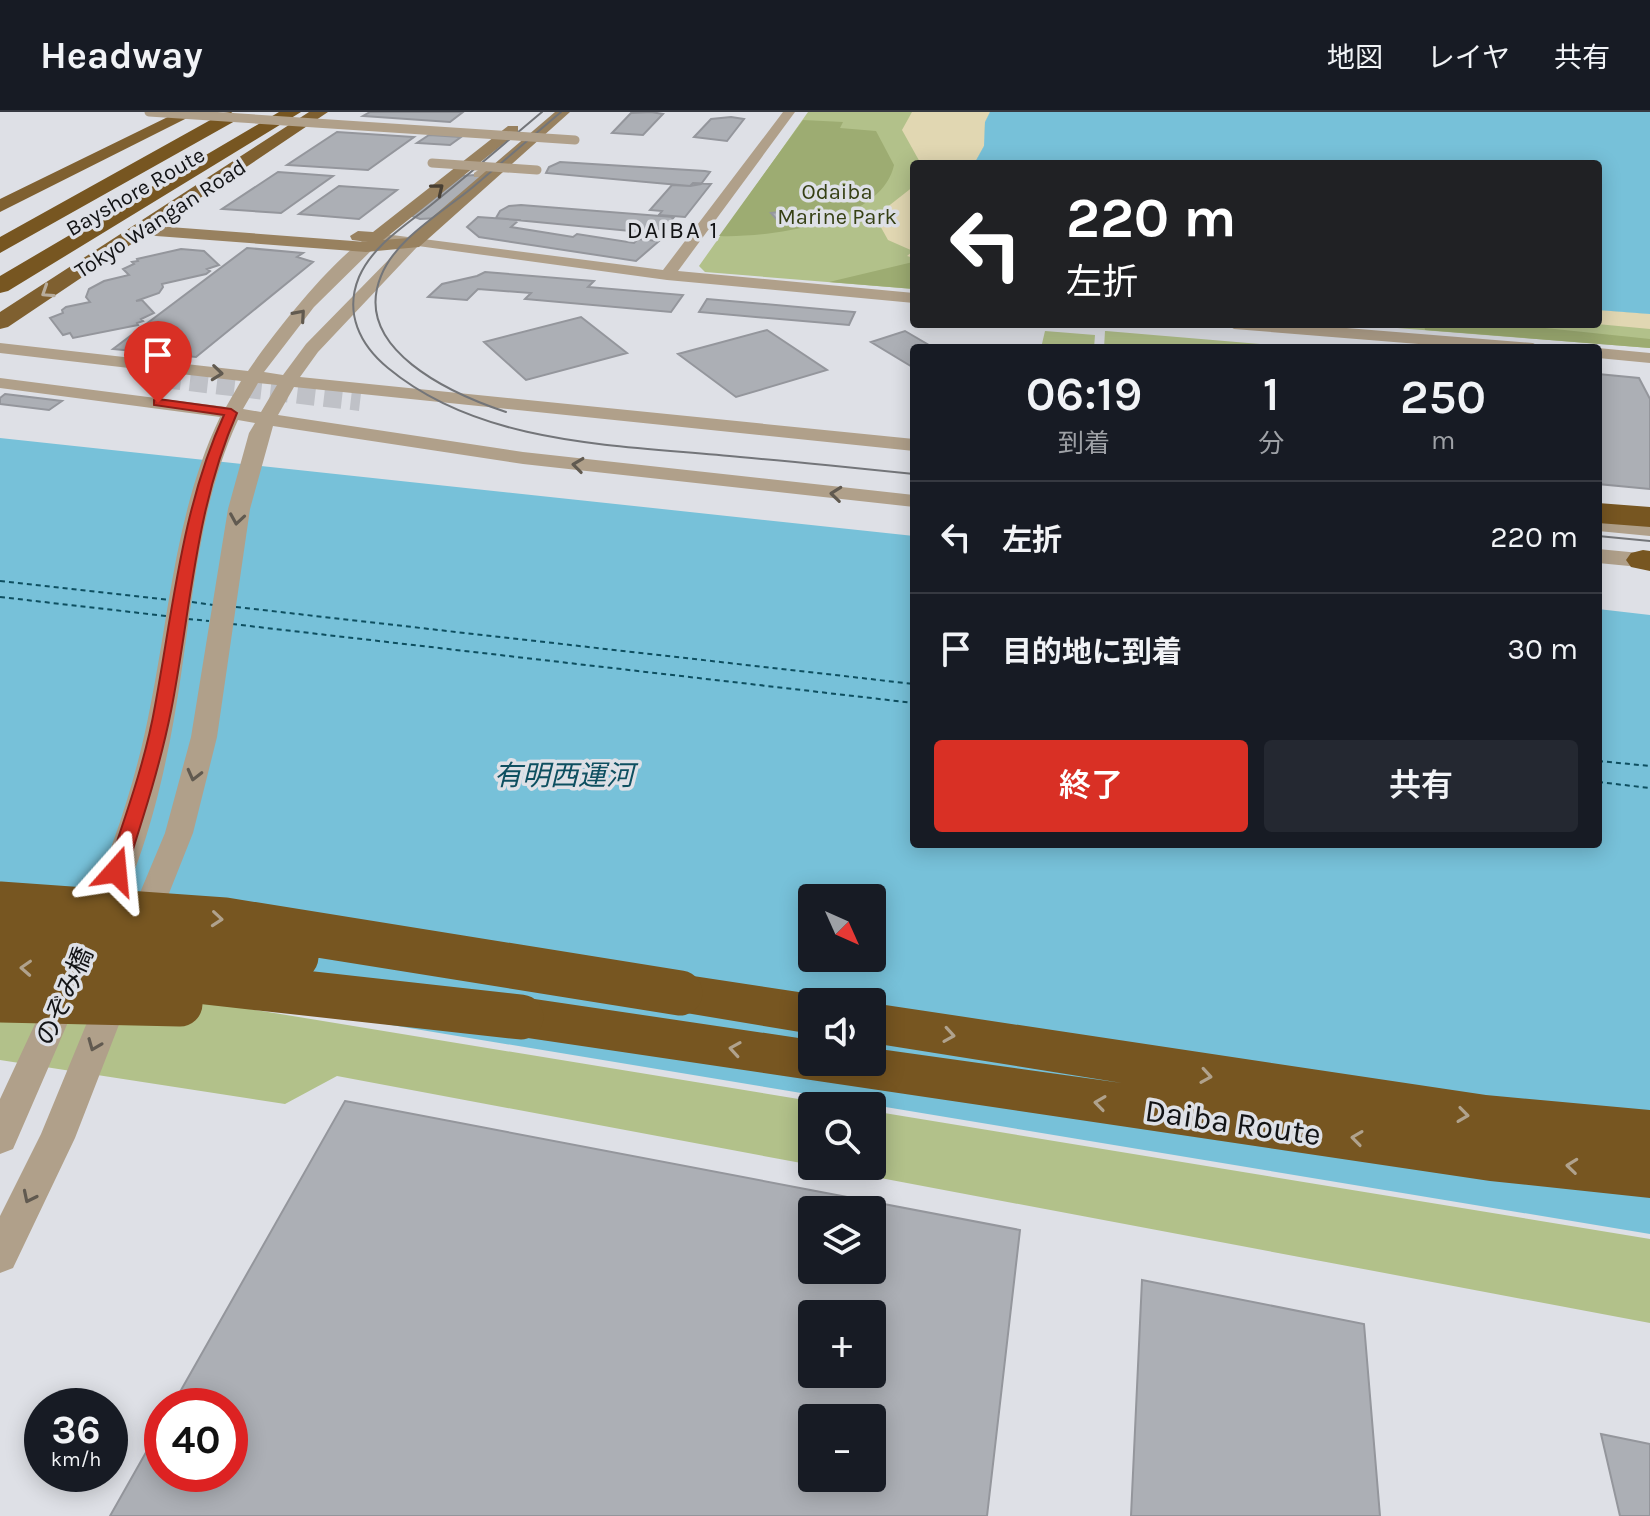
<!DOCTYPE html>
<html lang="ja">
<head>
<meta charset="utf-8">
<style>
	body { margin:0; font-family:Karla,"Noto Sans JP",sans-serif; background:#242831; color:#f1f3f6; height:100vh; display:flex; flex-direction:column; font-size:30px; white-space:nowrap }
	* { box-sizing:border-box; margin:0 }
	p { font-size:26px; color:#9ea1a6 }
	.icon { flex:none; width:44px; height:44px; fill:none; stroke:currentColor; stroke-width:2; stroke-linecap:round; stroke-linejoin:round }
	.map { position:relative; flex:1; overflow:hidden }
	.details { position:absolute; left:910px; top:232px; width:692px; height:504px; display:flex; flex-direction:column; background:#171b24; border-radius:8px; box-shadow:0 4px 20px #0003 }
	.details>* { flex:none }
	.top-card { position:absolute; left:910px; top:48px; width:692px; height:168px; border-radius:8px; box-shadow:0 4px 20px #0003; background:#202124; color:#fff; overflow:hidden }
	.needle { width:52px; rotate:135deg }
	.controls { position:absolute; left:798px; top:772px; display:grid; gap:16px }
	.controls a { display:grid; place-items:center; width:88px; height:88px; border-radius:8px; background:#171b24; box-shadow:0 4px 20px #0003; font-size:40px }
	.speed { position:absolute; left:24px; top:1276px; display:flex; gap:16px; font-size:40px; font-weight:700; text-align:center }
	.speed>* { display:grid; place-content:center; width:104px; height:104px; border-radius:50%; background:#171b24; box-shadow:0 4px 20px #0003; line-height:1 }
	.speed small { font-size:20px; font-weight:400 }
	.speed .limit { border:12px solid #d22; background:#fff; color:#111 }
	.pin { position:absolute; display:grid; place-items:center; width:68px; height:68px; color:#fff; margin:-82px -34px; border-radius:50% 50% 50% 0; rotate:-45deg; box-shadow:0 0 8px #0007 }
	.pin .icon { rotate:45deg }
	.me { position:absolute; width:88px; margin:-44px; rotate:18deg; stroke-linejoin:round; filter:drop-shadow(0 0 6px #0008) }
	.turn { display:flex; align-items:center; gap:28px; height:168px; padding:0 24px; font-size:36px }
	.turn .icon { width:104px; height:104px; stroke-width:2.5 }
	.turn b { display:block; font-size:56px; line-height:68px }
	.eta { display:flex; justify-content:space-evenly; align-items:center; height:136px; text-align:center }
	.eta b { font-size:48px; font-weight:600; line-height:56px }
	.action { display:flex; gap:16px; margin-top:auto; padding:16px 24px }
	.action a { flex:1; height:92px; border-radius:8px; background:#d93025; color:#fff; font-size:32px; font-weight:600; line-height:92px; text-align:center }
	.action a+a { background:#242831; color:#f1f3f6 }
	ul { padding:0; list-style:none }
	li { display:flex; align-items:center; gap:24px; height:112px; padding:0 24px; border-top:2px solid #363941 }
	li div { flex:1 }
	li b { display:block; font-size:30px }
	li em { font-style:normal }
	header { display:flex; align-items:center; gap:48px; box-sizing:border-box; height:112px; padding:0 40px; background:#171b24; border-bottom:2px solid #363941 }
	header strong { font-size:38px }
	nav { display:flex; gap:44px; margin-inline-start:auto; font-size:28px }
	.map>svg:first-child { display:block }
	.green { fill:#b2c18a }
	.forest { fill:#9dac72 }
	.sand { fill:#e1d7b2 }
	.water { fill:#77c1d9; fill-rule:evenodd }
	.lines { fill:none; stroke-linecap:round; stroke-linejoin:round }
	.ferry { stroke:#0e4f60; stroke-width:2; stroke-dasharray:5 4; stroke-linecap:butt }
	.building { fill:#acafb5; stroke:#94969c; stroke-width:2; fill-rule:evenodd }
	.tertiary-tunnel { stroke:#bfc1c7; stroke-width:18; stroke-dasharray:18 9; stroke-linecap:butt }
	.pedestrian { fill:#b0a08a; fill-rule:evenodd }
	.tertiary { fill:#b0a08a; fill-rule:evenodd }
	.secondary { fill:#98815f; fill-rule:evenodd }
	.trunk { fill:#7f6030; fill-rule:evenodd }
	.motorway { fill:#775621; fill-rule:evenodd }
	.tram { stroke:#737579; stroke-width:2 }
	.pedestrian-bridge { stroke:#b0a08a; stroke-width:9 }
	.motorway-bridge { stroke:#775621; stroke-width:45 }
	.oneway { stroke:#483f33 }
	.oneway2 { stroke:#b8ad9d }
	.oneway3 { stroke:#615a50 }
	.oneway4 { stroke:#b0a28d }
	.route { fill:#d93025; stroke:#8d1f18; stroke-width:2 }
	.labels { text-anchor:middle; stroke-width:7; stroke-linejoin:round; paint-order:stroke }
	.far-street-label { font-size:22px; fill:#121315; stroke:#dee0e6 }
	.far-park-label { font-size:22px; fill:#364014; stroke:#dee0e6 }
	.far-neighbourhood-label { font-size:24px; letter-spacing:2px; fill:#121315; stroke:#dee0e6 }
	.street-label { font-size:26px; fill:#121315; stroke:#dee0e6 }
	.water-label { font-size:28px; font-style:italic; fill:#0e4f60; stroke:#dee0e6 }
	.near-street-label { font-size:32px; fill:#121315; stroke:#dee0e6 }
</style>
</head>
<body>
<header>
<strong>Headway</strong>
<nav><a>地図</a><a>レイヤ</a><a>共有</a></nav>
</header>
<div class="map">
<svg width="1650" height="1404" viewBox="0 0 1650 1404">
	<rect width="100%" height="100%" fill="#dee0e6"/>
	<path class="green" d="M808 0H990L985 10 984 34 974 52H914V177L705 160 699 154Z
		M1598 198 1650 202V236L1347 212H1598Z
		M1045 219 1095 223 1094 236H1041Z
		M1105 219H1106L1307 236H1104Z
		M0 856 841 994H812V1053L337 964 285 992 0 948Z
		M872 999 1650 1127V1211L817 1054H872Z"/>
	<path class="forest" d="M803 8 843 10 840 16 876 19 894 53C882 111 768 126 719 124Z
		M913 150 914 177 829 170Z
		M1424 212H1508L1650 227V236L1425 218Z"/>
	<path class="sand" d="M912 0H990L985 10 984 34 974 52H921L902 18Z
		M914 74V146L907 144 913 139 888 128 878 110 886 96Z
		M1598 198 1650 202V217L1597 212Z"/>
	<path class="water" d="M990 0H1650V202L1598 198V52H974L984 34 985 10Z
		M0 326 914 424V732H1598V497L1650 503V1122L0 848ZM812 786H872V846H812ZM812 890H872V950H812Z"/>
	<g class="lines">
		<path class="ferry" d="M0 469 170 488
			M0 485 166 504
			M192 490 213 493
			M236 495 914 572
			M188 507 209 509
			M232 512 914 591
			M1598 649 1650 654
			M1598 670 1650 676"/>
	</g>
	<path class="building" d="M370 0H463L450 10 363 4Z
		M631 1 651 0 663 2 643 23 612 21Z
		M731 5 744 7 727 29 694 25 711 7Z
		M337 20 414 25 368 58 287 53Z
		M429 23 461 25 450 33 417 31Z
		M560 50 705 59 710 60 701 72 690 74 546 61 549 55Z
		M278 60 333 64 281 101 222 97Z
		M475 63 487 65 439 106 420 107 412 104 462 64Z
		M693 71 711 72 685 105 659 103 662 99 650 98 672 73 690 74Z
		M339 74 397 78 359 107 299 102Z
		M509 94 521 93 674 105 663 118 654 117 651 121 496 106 500 99Z
		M794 98 802 106 778 109 771 101Z
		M478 105 519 108 511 115 573 125 577 122 634 131 638 127 659 129 636 149 479 125 467 115Z
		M247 136 303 141 297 145 313 150 196 245 113 237Z
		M181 137 204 139 219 153 207 157 210 159 206 162 162 172 163 175 159 181 136 189 142 188 154 201 141 207 143 209 137 211 138 213 73 226 70 221 63 223 50 206 63 201 62 198 66 195 90 190 86 185 89 177 104 169 129 163 123 157 134 152 132 150 138 149 137 147Z
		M485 160 594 169 588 175 683 183 671 200 525 187 531 181 478 177 467 188 428 185 442 172 477 164Z
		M707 187 855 200 849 213 699 200Z
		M581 205 627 241 526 268 484 230Z
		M767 218 827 258 736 285 678 242Z
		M905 219 934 236H914V256L871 230Z
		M1598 262 1639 266 1650 287V377L1598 372Z
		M5 282 62 289 49 298 0 292V286Z
		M345 989 1020 1118 987 1404H110L162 1312V1362H230V1294H172ZM812 1098H872V1158H812ZM812 1202H872V1262H812ZM812 1306H872V1366H812Z
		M1142 1168 1364 1212 1380 1404H1131Z
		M1601 1322 1650 1332V1404H1620Z"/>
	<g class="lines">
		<path class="tertiary-tunnel" d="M163 267 360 290"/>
		<path class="pedestrian" d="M487 52 490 57 480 65H474V61Z"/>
		<path class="tertiary" d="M783 0H795L678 159 914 181V191L667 168 418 134 318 240 300 265 914 327V339L294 275 278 303 523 340 914 383V395L523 352 273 314 250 397 217 625 193 721 156 814 152 822 141 826 130 822 126 814 165 721 191 625 228 397 249 321 255 311 238 308C201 388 194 476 181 563 169 646 148 745 107 819L96 823 85 819 81 811C111 742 136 670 150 596 170 497 176 397 220 305L0 276V266L226 295 241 269 0 241V231L248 259C269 227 344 131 377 121L663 158ZM380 130 403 133 306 232 283 263 264 260 314 195ZM258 271 277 273 261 300 243 297Z
			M1226 212H1297L1533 231 1542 236H1468L1234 217Z
			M1597 236H1598L1650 241V251L1598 246Z
			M1598 407 1650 412V424L1598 419Z
			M1598 437 1650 442V456L1598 451Z
			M66 865 77 869 82 878 13 1037 0 1042V987L55 869Z
			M116 866 127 870 132 879 75 1026 13 1156 0 1161V1104L41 1022 100 879 105 870Z"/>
		<path class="secondary" d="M555 0H570L419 135 366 140 143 123 135 118 143 113 366 130H368L352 128 350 124 358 119 373 120 508 14H518V20L383 128 408 126Z"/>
		<path class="trunk" d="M178 0H199L0 100V87Z
			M309 0H328L8 215 0 217V200Z"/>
		<path class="motorway" d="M231 0 238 5 235 9 0 141V125L223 1Z
			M279 0H301L8 179 0 181V164Z
			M1598 391 1650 395V415L1598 411Z
			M1643 438 1650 439V459L1631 455 1626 448 1631 441Z
			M680 862 812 882 830 890H812V922L680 900 663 895 656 881 663 867Z
			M521 885 812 928V950H872V936L1122 971 872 931V891L1486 983 1650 998V1086L1490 1069 521 925 504 919 497 905 504 891Z"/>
		<path class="tram" d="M542 0C505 31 468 63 431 93 405 114 373 133 359 165 344 201 360 233 388 256 483 335 623 333 740 345 798 350 856 356 914 362
			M506 300C452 282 351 237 381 164 396 126 443 100 473 75 502 50 532 25 561 0
			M1598 424 1650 429"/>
		<path class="pedestrian-bridge" d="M149 0 575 28
			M432 51 537 58"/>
		<path class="motorway-bridge" d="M0 792 225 808 680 881
			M0 824 296 845
			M0 855 125 861 521 905
			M0 888 180 892"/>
	</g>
	<defs><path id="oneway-chevron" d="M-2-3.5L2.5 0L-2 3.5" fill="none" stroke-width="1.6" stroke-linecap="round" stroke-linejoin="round" transform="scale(2)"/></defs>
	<use class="oneway" href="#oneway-chevron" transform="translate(438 77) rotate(-39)"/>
	<use class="oneway2" href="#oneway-chevron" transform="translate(47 180) rotate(147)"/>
	<g class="oneway3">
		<use href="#oneway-chevron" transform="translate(300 203) rotate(-49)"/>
		<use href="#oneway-chevron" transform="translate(217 261) rotate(6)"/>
		<use href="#oneway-chevron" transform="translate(578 353) rotate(-173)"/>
		<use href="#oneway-chevron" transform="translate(836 382) rotate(-174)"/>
		<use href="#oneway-chevron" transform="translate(237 407) rotate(99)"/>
		<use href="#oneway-chevron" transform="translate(194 663) rotate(104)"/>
		<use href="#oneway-chevron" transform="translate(94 933) rotate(112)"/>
		<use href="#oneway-chevron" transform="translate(29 1085) rotate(116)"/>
	</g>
	<g class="oneway4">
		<use href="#oneway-chevron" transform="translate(217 807) rotate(5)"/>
		<use href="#oneway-chevron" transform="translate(26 856) rotate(-177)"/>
		<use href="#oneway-chevron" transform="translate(949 923) rotate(9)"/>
		<use href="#oneway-chevron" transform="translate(735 937) rotate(-171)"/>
		<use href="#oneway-chevron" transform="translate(1206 964) rotate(9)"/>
		<use href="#oneway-chevron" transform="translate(1100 991) rotate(-172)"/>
		<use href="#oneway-chevron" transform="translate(1463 1003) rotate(8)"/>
		<use href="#oneway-chevron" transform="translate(1357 1026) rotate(-172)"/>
		<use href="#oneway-chevron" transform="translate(1572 1054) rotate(-174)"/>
	</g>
	<path class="route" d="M158 287 231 297 237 301C195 396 191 498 171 599 160 654 143 706 126 759L116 766 107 759C125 705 145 651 155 594 173 497 182 395 224 303L154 293V288Z"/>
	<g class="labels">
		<g class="far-street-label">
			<text transform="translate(135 79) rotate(-30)" y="8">Bayshore Route</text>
			<text transform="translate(160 106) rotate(-33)" y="8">Tokyo Wangan Road</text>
		</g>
		<g class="far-park-label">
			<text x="837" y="87">Odaiba<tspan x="837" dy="25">Marine Park</tspan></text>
		</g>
		<g class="far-neighbourhood-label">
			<text x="673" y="126">DAIBA 1</text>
		</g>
		<g class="street-label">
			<text transform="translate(64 884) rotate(-66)" y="9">のぞみ橋</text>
		</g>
		<g class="water-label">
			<text x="564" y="673">有明西運河</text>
		</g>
		<g class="near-street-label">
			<text transform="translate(1233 1010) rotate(8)" y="11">Daiba Route</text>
		</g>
	</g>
</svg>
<div class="controls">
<a><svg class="needle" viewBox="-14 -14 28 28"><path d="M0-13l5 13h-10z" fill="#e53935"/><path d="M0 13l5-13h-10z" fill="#9ea1a6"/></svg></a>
<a><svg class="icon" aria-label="sound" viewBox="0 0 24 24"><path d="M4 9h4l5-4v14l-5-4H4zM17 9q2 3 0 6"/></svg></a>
<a><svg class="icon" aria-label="search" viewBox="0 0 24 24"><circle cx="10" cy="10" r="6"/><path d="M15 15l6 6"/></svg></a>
<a><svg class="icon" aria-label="layers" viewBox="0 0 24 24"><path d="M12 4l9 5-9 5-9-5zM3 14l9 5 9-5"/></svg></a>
<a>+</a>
<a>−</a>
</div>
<div class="speed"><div>36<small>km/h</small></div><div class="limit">40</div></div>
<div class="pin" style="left:158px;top:291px;background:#d93025"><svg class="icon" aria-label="arrive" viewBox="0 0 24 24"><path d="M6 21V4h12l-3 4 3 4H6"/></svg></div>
<svg class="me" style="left:116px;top:759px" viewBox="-20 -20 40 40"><path d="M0-17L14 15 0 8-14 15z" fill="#d93025" stroke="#fff" stroke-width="4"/></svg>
<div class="top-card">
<div class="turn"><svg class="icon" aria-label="left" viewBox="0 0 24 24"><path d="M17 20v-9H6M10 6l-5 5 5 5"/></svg><div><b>220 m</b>左折</div></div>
</div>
<section class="details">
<div class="eta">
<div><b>06:19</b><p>到着</p></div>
<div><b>1</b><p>分</p></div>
<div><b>250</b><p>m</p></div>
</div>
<ul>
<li><svg class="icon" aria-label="left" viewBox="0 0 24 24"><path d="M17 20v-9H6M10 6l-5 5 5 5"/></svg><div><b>左折</b></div><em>220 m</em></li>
<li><svg class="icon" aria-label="arrive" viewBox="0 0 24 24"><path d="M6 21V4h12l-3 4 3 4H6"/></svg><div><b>目的地に到着</b></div><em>30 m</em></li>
</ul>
<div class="action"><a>終了</a><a>共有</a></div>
</section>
</div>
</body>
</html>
